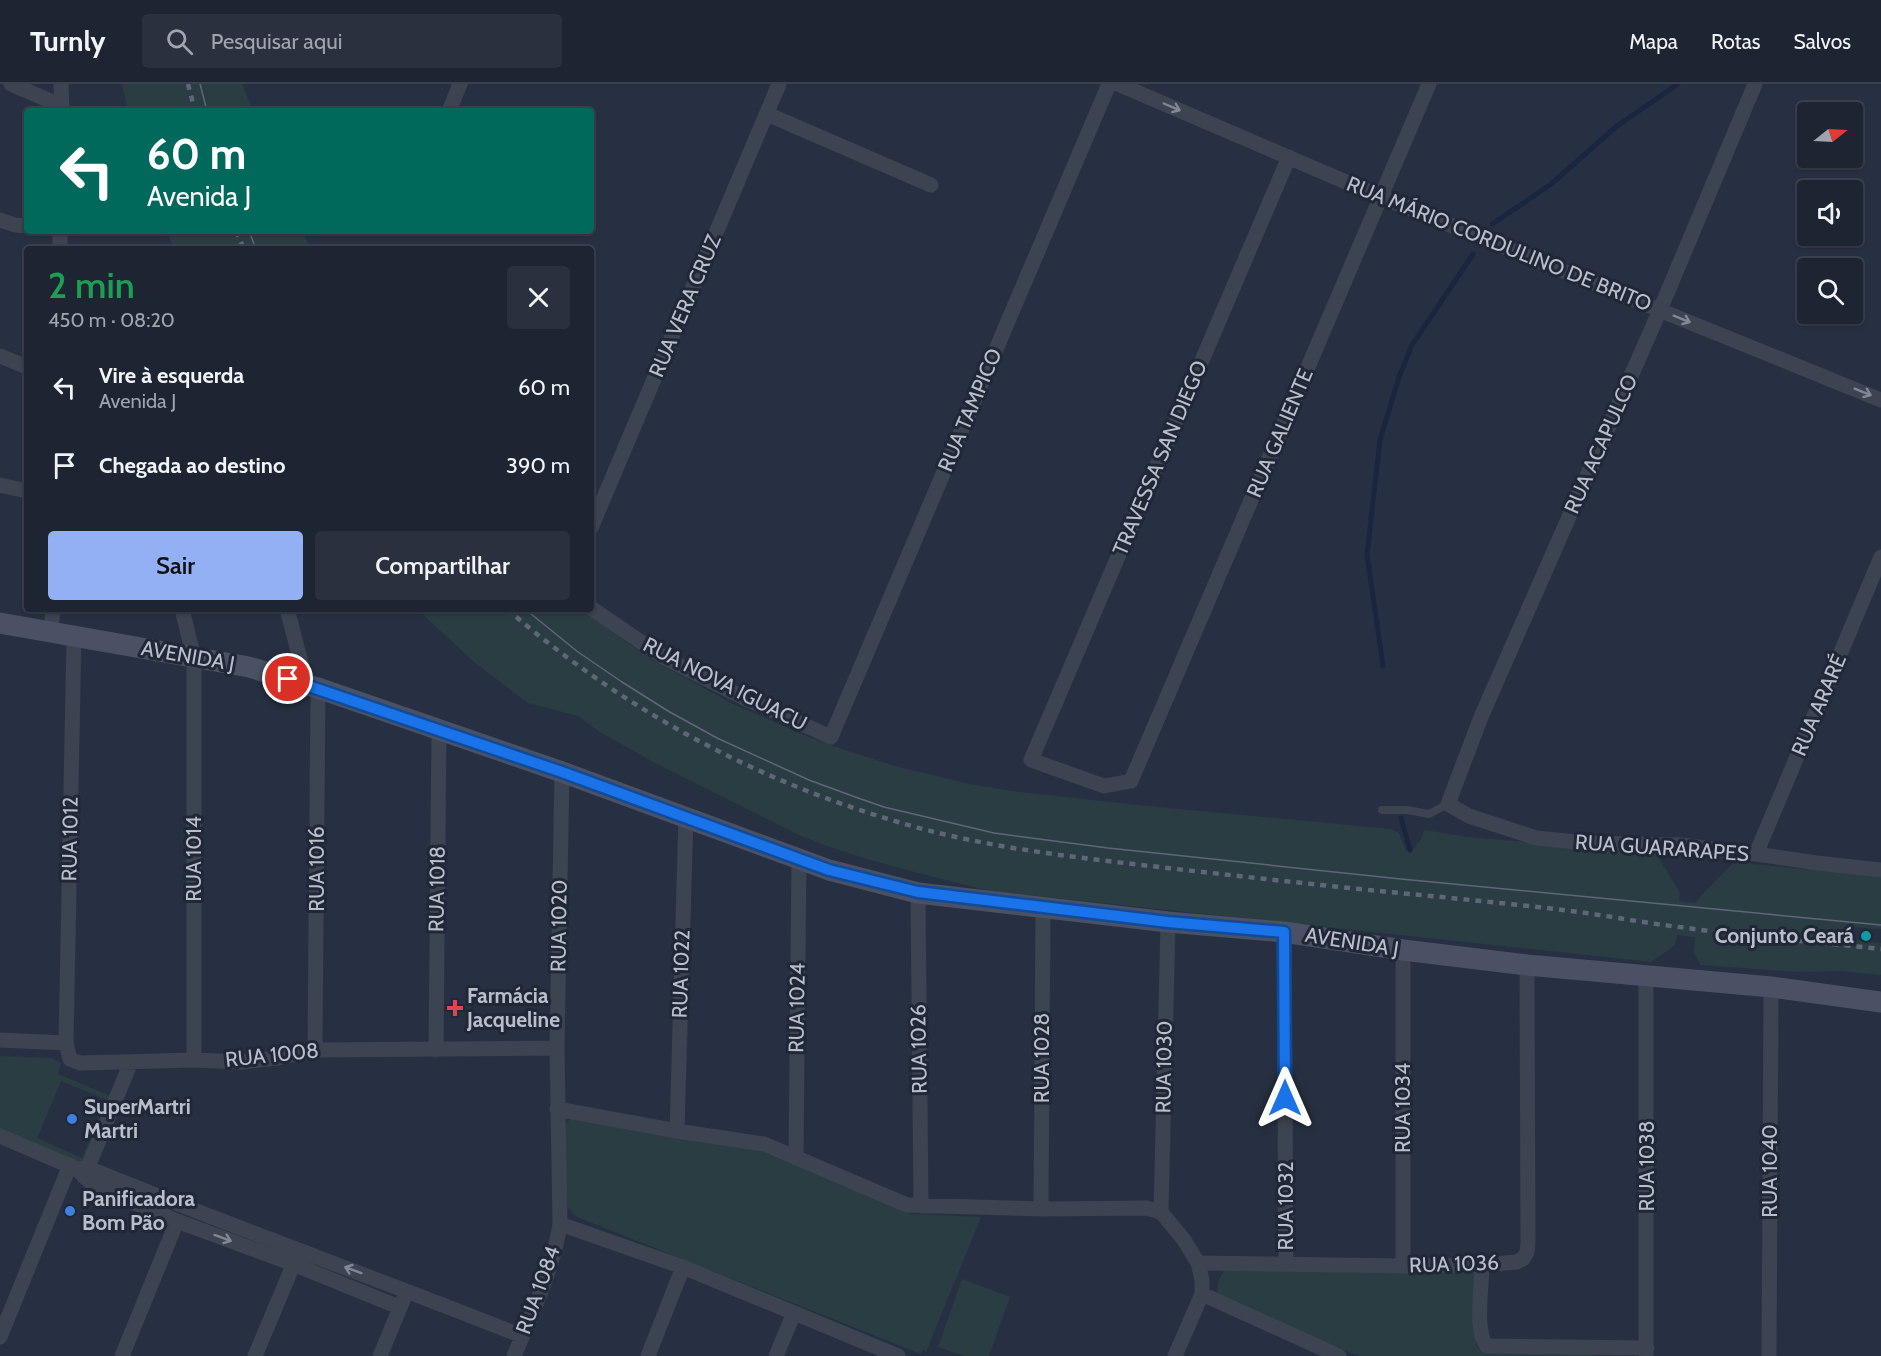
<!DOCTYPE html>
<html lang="pt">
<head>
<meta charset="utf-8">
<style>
	body { margin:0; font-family:Cabin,sans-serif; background:#2a303e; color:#f1f3f6; height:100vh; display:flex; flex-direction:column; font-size:22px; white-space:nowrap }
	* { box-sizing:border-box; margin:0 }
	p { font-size:20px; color:#a0a4ac }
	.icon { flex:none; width:33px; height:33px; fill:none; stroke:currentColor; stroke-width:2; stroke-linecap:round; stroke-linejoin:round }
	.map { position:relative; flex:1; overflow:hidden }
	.sheet { position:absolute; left:24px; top:162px; width:570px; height:366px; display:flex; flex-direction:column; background:#1d2432; border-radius:6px; box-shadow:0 2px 4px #0004,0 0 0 2px #3b414d }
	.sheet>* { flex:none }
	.guide { position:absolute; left:24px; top:24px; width:570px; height:126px; border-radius:6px; box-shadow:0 2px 4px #0004,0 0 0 2px #3b414d; background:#00695c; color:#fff; overflow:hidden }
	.needle { width:39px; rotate:72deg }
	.tools { position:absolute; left:1797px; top:18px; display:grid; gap:12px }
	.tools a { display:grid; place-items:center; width:66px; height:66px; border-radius:6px; background:#1d2432; box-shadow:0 2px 4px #0004,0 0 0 2px #3b414d; font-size:30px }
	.pin { position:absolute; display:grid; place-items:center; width:51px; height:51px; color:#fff; margin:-26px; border:3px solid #fff; border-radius:50%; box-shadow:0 2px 6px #0007 }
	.me { position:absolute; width:66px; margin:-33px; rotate:0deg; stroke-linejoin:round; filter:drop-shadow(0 0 4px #0008) }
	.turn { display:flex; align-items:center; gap:21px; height:126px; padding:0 24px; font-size:27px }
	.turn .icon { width:78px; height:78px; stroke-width:2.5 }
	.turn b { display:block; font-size:42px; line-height:51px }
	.round { display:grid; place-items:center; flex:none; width:63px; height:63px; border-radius:6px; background:#2a303e }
	.headline { display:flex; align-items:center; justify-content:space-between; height:102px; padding:0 24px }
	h1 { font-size:36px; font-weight:600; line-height:45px; color:#1e9e55 }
	.button { display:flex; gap:12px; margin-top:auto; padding:12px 24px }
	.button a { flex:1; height:69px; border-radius:6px; background:#94b0f5; color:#111; font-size:24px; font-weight:600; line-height:69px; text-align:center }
	.button a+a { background:#2a303e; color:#f1f3f6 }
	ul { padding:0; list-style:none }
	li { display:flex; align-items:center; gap:18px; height:78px; padding:0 24px }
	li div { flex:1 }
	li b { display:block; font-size:22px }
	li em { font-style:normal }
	header { display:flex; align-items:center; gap:36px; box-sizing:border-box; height:84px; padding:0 30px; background:#1d2432; border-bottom:2px solid #3b414d }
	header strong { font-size:28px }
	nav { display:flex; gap:33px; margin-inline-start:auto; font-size:21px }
	.search { width:420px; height:54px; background:#2a303e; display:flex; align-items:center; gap:15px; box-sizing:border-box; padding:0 21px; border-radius:6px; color:#a0a4ac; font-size:22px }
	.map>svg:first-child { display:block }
	.green { fill:#2a3d43; fill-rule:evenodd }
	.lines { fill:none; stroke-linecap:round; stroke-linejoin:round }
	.stream { stroke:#1a2640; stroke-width:5 }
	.lane { stroke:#3c4351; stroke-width:8 }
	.street { stroke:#3c4351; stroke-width:15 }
	.secondary { stroke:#4a5164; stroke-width:21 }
	.tram { stroke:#5e6678; stroke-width:1.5 }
	.rail { stroke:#5e6678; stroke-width:4.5; stroke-dasharray:6 6; stroke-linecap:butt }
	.oneway { stroke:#818794 }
	.route-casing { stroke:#114b97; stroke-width:15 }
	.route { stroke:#1a73e8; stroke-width:10 }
	.culture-dot { fill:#0f9aa8; stroke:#202737; stroke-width:2 }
	.health-dot { fill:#e0444e; stroke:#202737; stroke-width:2 }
	.shop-dot { fill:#3f7fe0; stroke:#202737; stroke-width:2 }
	.labels { text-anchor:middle; stroke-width:6; stroke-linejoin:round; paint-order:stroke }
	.street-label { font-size:21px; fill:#b9becb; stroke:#202737 }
	.poi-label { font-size:21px; font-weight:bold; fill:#b9becb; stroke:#202737; text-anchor:start }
</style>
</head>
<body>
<header>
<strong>Turnly</strong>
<div class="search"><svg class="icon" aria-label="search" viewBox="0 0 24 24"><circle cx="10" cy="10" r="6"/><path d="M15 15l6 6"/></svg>Pesquisar aqui</div>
<nav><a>Mapa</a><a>Rotas</a><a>Salvos</a></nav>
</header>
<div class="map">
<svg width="1881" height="1272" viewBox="0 0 1881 1272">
	<rect width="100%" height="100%" fill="#273042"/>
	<path class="green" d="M122 0H242L253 27H128Z
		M167 147H302L311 165H174Z
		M417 525H580L654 577 733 620 809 653 842 665 895 682 970 700 1012 707 1137 721 1390 745 1399 749 1406 767H1412L1422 754 1424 746 1468 753 1656 769 1680 809 1679 817 1696 819 1700 813 1734 778 1881 793V845L1852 843 1851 855 1881 859V891L1840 887 1798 888 1701 881 1694 869 1695 853 1677 851 1675 861 1651 878 990 807C926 791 860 776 799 751L657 680 600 648 578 632 528 619 474 578Z
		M0 972 52 974 61 979 58 990 111 1012 85 1079 73 1080 0 1048ZM61 997 107 1016 82 1074 37 1054Z
		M572 1033 752 1063 911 1130 981 1133 926 1268 923 1265 921 1270 577 1133 566 1122 564 1042Z
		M1225 1185 1473 1188 1477 1193 1476 1262 1480 1265 1592 1267 1599 1272H1359L1284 1243 1219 1213C1216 1202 1218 1195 1225 1185Z
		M962 1195 1010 1213 989 1272H964L938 1263Z"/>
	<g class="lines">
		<path class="stream" d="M1492 140 1550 101 1617 42 1678 0
			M1383 582 1367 471 1380 356 1399 293 1412 261 1473 170
			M1401 734 1410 766"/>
		<path class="lane" d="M1382 726H1407L1429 730 1448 720"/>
		<path class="street" d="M11 0 62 22
			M61 0 62 27
			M1118 0 1381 113 1881 316
			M1755 0 1660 226 1481 633 1448 720 1469 732 1536 754 1586 759 1681 761 1756 770 1817 779 1881 786
			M449 27 460 0
			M767 30 931 101
			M1289 73 1031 676 1104 702 1131 697 1429 0
			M0 136 15 141 27 142
			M60 147V165
			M0 272 27 283
			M0 401 27 407
			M591 444 779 0
			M591 524 663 573 746 615 831 653 1109 0
			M182 525 194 574V976
			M287 525 307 601
			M51 547 53 525
			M1756 770 1881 473
			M918 809 921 1122
			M1284 848 1286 1180
			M1646 891V1272
			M0 956 66 959 70 975 80 979 194 976 242 978 278 974 315 966 557 964
			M66 959 74 551
			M315 966 318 604
			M436 966 439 645
			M557 1025 677 1047 764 1060 907 1121 1041 1125 1146 1124 1161 1128 1184 1156 1198 1179 1202 1196V1210L1175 1272
			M677 1047 686 732
			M0 1052 77 1085 93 1101 177 1137 293 1180 399 1223
			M796 1074 799 775
			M77 1085 88 1084 98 1088C238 1145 381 1196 522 1252
			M84 1093 131 978
			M1041 1125 1043 824
			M1161 1128 1168 838
			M560 1140 683 1183 898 1272
			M1198 1179 1403 1182 1482 1181 1516 1178 1523 1175 1527 1168 1528 1159 1527 881
			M1482 1181C1482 1201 1474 1248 1487 1262L1647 1264
			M1403 1182V866
			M1202 1210 1339 1272
			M0 1253 70 1081
			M122 1272 177 1137
			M255 1272 297 1172
			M380 1272 404 1214
			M514 1272C532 1229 553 1186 560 1140L557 964 562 688
			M648 1272 683 1183
			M776 1272 794 1229
			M1769 1272 1771 903"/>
		<path class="secondary" d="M0 539 249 583 318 604 562 688 829 786 918 809 1168 838 1284 848 1403 866 1527 881 1771 903 1881 918"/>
		<path class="tram" d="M200 0 207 27
			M249 147 256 165
			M525 525 578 568 622 598 668 627 717 654 809 696 858 714 884 723 994 749 1108 764 1401 795 1881 841"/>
		<path class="rail" d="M188 0 195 27
			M236 147 244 165
			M507 525C621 624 754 696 898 738 988 765 1083 774 1176 785 1265 795 1354 805 1442 813 1488 818 1534 822 1579 828 1615 833 1651 840 1687 844 1751 853 1816 858 1881 865"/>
	</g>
	<defs><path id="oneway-shaft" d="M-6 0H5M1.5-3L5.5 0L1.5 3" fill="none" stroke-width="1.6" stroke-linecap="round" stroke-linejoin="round" transform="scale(1.5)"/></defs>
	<g class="oneway">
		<use href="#oneway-shaft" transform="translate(1172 23) rotate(23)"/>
		<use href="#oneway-shaft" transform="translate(1682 235) rotate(22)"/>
		<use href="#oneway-shaft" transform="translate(1863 308) rotate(22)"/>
		<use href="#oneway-shaft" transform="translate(223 1154) rotate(20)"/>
		<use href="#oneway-shaft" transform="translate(353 1186) rotate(-160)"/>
	</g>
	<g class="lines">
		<g class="route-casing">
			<path id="route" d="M288 595 562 688 829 786 918 808 1168 838 1284 848 1285 1014"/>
		</g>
		<use href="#route" class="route"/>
	</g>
	<circle class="culture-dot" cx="1866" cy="852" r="6"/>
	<path class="health-dot" d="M452 915h6v6h6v6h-6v6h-6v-6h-6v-6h6z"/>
	<g class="shop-dot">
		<circle cx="72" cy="1035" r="6"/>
		<circle cx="70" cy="1127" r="6"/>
	</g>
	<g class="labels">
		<g class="street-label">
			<text transform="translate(1499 160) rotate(22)" y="7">RUA MÁRIO CORDULINO DE BRITO</text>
			<text transform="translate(685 222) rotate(-67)" y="7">RUA VERA CRUZ</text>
			<text transform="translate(970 326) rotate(-67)" y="7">RUA TAMPICO</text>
			<text transform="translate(1280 349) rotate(-67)" y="7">RUA GALIENTE</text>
			<text transform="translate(1601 360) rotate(-66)" y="7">RUA ACAPULCO</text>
			<text transform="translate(1160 374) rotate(-67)" y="7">TRAVESSA SAN DIEGO</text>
			<text transform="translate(188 572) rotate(10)" y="7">AVENIDA J</text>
			<text transform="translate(725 600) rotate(27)" y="7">RUA NOVA IGUACU</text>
			<text transform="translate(1819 621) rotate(-67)" y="7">RUA ARARÉ</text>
			<text transform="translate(70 755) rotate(-89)" y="7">RUA 1012</text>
			<text transform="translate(1662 764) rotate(4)" y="7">RUA GUARARAPES</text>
			<text transform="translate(194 775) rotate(-90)" y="7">RUA 1014</text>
			<text transform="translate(317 785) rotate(-90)" y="7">RUA 1016</text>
			<text transform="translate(437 805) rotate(-89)" y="7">RUA 1018</text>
			<text transform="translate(559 842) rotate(-89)" y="7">RUA 1020</text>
			<text transform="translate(1352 858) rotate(9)" y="7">AVENIDA J</text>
			<text transform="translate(681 890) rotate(-88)" y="7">RUA 1022</text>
			<text transform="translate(797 924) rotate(-89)" y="7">RUA 1024</text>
			<text transform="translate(919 965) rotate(-91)" y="7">RUA 1026</text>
			<text transform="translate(272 971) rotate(-6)" y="7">RUA 1008</text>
			<text transform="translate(1042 974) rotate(-90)" y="7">RUA 1028</text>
			<text transform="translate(1164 983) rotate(-89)" y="7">RUA 1030</text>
			<text transform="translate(1403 1024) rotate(-90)" y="7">RUA 1034</text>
			<text transform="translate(1647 1082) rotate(-90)" y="7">RUA 1038</text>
			<text transform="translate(1770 1087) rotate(-90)" y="7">RUA 1040</text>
			<text transform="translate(1286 1122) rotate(-90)" y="7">RUA 1032</text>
			<text transform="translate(1454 1180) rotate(-2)" y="7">RUA 1036</text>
			<text transform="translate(538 1206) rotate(-70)" y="7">RUA 1084</text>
		</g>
		<g class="poi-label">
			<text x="1854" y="859" text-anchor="end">Conjunto Ceará</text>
			<text x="467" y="919">Farmácia<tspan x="467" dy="24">Jacqueline</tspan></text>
			<text x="84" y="1030">SuperMartri<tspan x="84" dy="24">Martri</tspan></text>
			<text x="82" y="1122">Panificadora<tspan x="82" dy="24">Bom Pão</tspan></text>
		</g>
	</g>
</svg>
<div class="tools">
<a><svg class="needle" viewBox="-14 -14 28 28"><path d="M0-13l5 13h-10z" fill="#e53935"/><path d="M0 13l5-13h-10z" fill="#a0a4ac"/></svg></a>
<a><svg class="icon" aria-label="sound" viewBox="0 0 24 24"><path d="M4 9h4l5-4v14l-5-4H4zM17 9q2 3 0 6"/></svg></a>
<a><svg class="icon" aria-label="search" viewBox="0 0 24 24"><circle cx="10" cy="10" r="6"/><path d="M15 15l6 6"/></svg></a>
</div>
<div class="pin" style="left:288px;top:595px;background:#d93025"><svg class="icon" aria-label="arrive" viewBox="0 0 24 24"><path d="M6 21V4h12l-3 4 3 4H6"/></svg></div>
<svg class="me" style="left:1285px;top:1014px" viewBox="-20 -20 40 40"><path d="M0-17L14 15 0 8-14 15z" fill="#1a73e8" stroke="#fff" stroke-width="4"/></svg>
<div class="guide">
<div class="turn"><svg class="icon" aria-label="left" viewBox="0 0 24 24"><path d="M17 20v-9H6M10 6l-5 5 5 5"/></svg><div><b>60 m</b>Avenida J</div></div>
</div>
<section class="sheet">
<div class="headline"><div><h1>2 min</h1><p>450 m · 08:20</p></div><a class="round"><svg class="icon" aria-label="close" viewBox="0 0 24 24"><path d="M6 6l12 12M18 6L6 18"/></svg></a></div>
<ul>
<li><svg class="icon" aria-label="left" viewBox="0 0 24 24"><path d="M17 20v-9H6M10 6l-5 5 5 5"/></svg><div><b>Vire à esquerda</b><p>Avenida J</p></div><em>60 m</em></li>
<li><svg class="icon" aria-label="arrive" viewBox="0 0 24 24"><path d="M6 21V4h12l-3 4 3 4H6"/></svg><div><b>Chegada ao destino</b></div><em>390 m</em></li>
</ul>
<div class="button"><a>Sair</a><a>Compartilhar</a></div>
</section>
</div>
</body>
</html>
